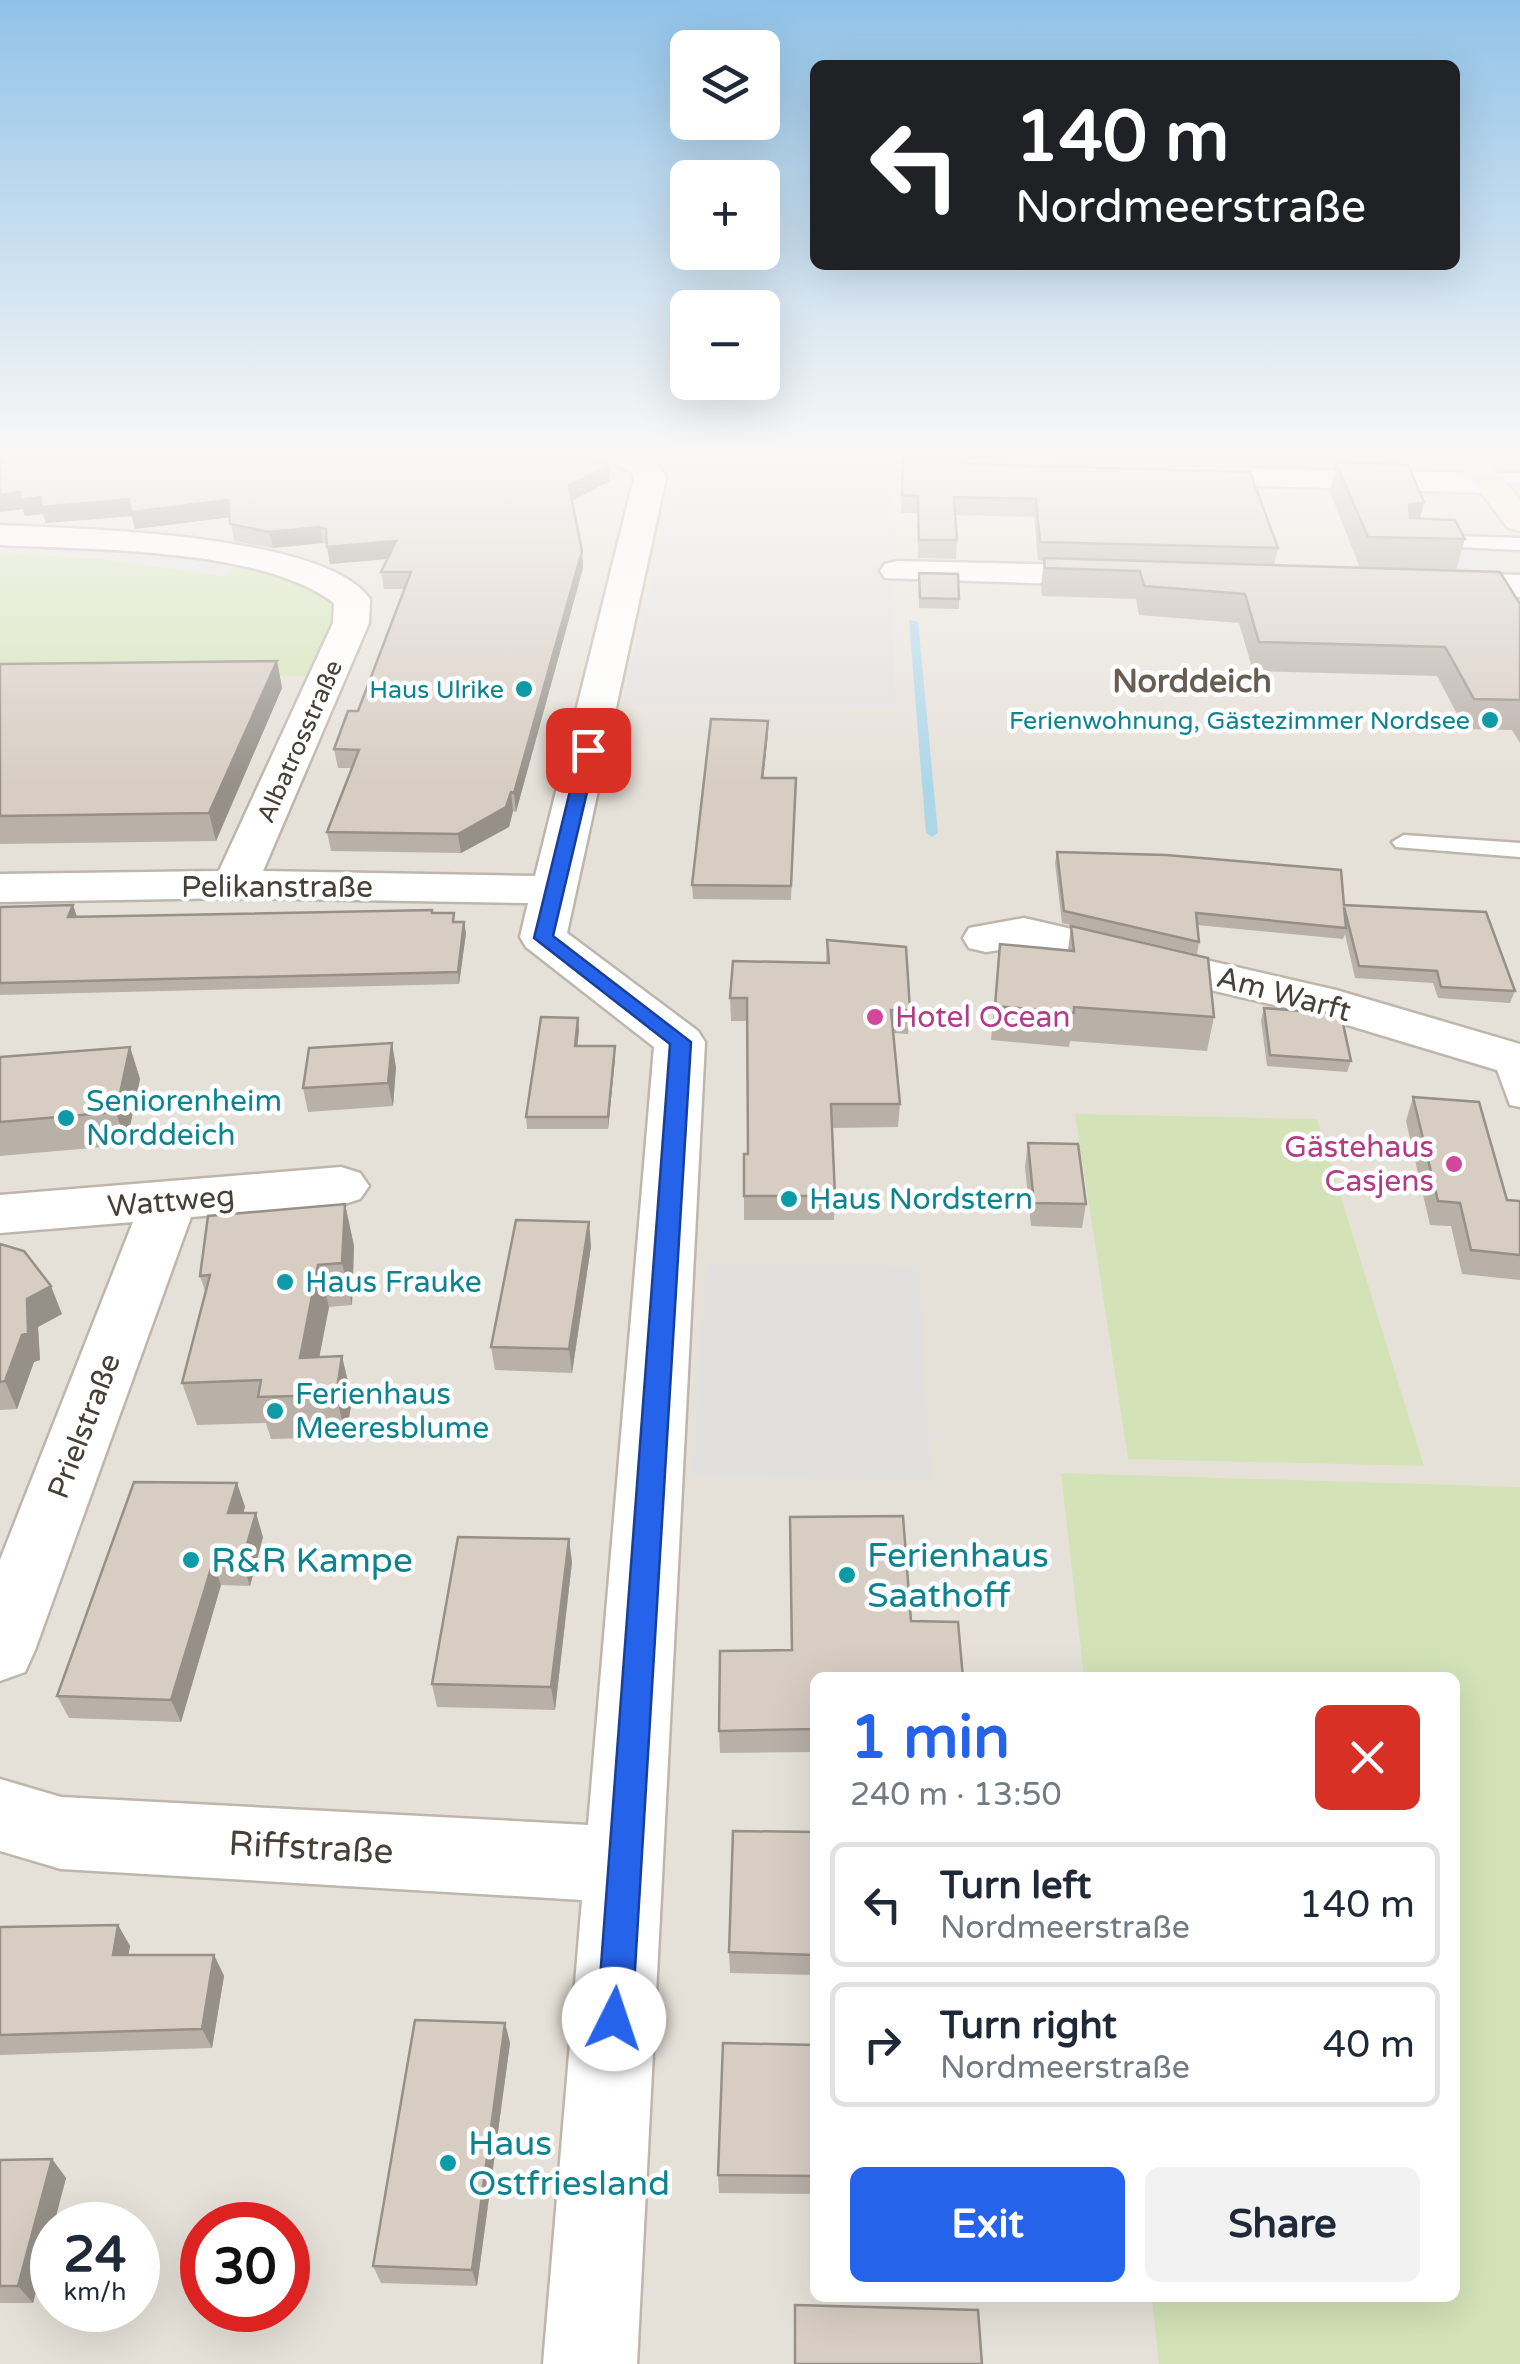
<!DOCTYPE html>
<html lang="en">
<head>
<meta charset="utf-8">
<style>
	body { margin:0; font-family:"Varela Round",sans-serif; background:#f2f2f3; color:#1f2937; height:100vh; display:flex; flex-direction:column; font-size:38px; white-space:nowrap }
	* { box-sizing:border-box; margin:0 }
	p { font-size:32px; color:#747a83 }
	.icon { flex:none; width:55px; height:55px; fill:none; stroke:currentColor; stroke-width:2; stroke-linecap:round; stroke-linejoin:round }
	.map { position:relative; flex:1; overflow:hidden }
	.side { position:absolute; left:810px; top:1672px; width:650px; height:630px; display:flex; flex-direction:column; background:#fff; border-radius:15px; box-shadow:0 10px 40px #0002 }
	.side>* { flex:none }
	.hud { position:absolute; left:810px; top:60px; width:650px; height:210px; border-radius:15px; box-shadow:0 10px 40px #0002; background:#202124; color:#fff; overflow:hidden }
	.fabs { position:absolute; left:670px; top:30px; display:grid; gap:20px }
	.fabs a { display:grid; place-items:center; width:110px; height:110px; border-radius:15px; background:#fff; box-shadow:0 10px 40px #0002; font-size:50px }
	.speed { position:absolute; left:30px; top:2202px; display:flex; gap:20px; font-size:50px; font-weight:700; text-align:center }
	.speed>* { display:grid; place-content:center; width:130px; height:130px; border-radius:50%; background:#fff; box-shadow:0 10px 40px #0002; line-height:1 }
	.speed small { font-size:25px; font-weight:400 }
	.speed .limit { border:15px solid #d22; background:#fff; color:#111 }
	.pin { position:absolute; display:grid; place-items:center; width:85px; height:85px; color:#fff; margin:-42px; border-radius:20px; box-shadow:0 5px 15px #0006 }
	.me { position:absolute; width:110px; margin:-55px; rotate:4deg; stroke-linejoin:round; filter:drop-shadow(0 0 8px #0008) }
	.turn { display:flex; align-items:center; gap:35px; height:210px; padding:0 40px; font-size:45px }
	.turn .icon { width:130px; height:130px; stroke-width:2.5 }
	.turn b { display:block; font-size:70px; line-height:85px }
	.round { display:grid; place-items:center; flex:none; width:105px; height:105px; border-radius:15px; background:#f2f2f3 }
	.overview { display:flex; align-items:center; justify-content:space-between; height:170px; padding:0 40px }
	h1 { font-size:60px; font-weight:700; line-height:75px; color:#2563eb }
	.primary-button { display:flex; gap:20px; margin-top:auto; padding:20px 40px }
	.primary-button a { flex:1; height:115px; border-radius:15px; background:#2563eb; color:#fff; font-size:40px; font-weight:700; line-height:115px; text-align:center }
	.primary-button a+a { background:#f2f2f3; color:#1f2937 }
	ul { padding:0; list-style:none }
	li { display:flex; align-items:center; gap:30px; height:125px; margin:0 20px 15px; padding:0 20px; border:5px solid #e0e1e3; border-radius:15px }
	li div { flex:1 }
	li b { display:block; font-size:38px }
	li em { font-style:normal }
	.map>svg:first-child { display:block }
	.residential { fill:#e6e1d8; fill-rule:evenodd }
	.green { fill:#d3e3b7 }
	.parking { fill:#e2e0de }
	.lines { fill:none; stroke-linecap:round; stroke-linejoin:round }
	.stream { fill:#add6e9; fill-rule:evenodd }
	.lane-casing { stroke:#beb6ad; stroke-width:5 }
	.street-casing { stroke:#beb6ad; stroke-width:5 }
	.secondary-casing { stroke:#cebd9e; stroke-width:5 }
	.lane { fill:#fff; fill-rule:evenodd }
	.street { fill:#fff; fill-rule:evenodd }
	.secondary { fill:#f9ebce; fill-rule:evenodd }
	.wall { fill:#b9b0a8 }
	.shaded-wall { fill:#969088 }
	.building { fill:#d7cdc3; stroke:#969088; stroke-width:2.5 }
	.route { fill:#2563eb; stroke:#184099; stroke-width:2.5 }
	.culture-dot { fill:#0f9aa8; stroke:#fff; stroke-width:4 }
	.hotel-dot { fill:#d1479c; stroke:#fff; stroke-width:4 }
	.labels { text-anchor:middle; stroke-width:9; stroke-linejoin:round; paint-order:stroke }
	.far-culture-label { font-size:25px; fill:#0d838f; stroke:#fff; text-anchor:end }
	.far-street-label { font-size:25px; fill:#464039; stroke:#fff }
	.street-label { font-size:30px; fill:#464039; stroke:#fff }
	.hotel-label { font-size:30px; fill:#b23c85; stroke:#fff; text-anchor:start }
	.culture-label { font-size:30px; fill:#0d838f; stroke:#fff; text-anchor:start }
	.far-district-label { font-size:32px; font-weight:bold; fill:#685d51; stroke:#fff }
	.near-culture-label { font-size:35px; fill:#0d838f; stroke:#fff; text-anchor:start }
	.near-street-label { font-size:35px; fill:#464039; stroke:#fff }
</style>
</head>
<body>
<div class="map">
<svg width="1520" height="2364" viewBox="0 0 1520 2364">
	<rect width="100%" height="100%" fill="#f3efea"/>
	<path class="residential" d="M0 454H665L679 460 621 705 895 706 893 454H1520V2364H0ZM815 1678H1455V2298H815ZM52 2225H138V2310H52ZM202 2225H288V2310H202Z"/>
	<path class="green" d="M0 552 102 559 224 576 237 565 279 572 341 601 338 628 309 676 0 674Z
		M1075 1114 1317 1119 1424 1466 1128 1459Z
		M1061 1473 1520 1487V2364H1159L1152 2298H1455V1678L1084 1677Z"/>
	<path class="parking" d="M665 454H893L895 707 621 705 679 460Z
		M1400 528 1475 530 1510 579 1462 577 1447 546Z
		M0 543 124 548 235 565 223 576 102 558 0 551Z
		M706 1262 919 1266 931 1481 693 1476Z"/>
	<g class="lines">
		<path class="stream" d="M909 620 918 622 938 833 932 837 926 833Z"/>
		<g class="lane-casing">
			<path id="lane" d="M1486 473H1520V483L1480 482V474Z
				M1423 535 1520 538V550L1417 545V537Z
				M1404 835 1520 843V857L1396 847 1392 842Z
				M1507 1050 1520 1058V1107L1510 1105 1493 1059 1497 1053Z"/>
		</g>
		<g class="street-casing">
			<path id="street" d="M604 454C632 454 653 449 666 478L567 933 698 1031 705 1042 637 2364H543L582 1900 61 1869 0 1851V1779L61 1797 588 1825 654 1047 526 947 520 937 528 903 235 898 0 902V874L219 871 333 623 334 603C259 547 92 550 0 545V525C79 529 324 533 370 599L369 623 263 871 535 876 634 478 632 472 608 461Z
				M1178 467 1490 473 1501 476 1506 483 1501 490 1490 493 1167 483 1162 476 1167 469Z
				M897 561 1119 566 1131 569 1136 576 1131 583 1119 586 885 578 880 571 885 564Z
				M1435 573 1520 575V597L1423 591 1417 584 1423 577Z
				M1024 918 1336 990 1520 1044V1077L1304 1012 1024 946 986 952 969 948 963 938 969 928Z
				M341 1167 360 1173 369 1186 360 1199 341 1205 191 1217 35 1650 25 1672 0 1681V1560L133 1222 0 1233V1195Z"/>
		</g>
		<g class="secondary-casing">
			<path id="secondary" d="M1452 454H1483L1520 500V531L1508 528Z"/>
		</g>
		<use href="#lane" class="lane"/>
		<use href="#street" class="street"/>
		<use href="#secondary" class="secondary"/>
	</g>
	<path class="wall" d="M0 454 610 481 572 501 582 551 583 568 516 812 513 811 509 827 461 853 331 851 327 832 352 768H338L334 749 358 711 405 589H384L381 572 387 559 330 564 327 545 323 543 273 548 234 541 230 517 135 529 132 516 46 523 43 514 25 516 23 509 0 512Z
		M903 454H1355L1353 463 975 458 963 461 965 464 1278 548 1274 565 1520 604V743L1512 730 1465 729 1437 676 1253 671 1239 623 1139 615 1136 599 1042 596 1041 586 1044 561 1038 560 1034 517 955 515 957 540 956 559 918 558 917 513H901Z
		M1336 463 1420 518 1465 539 1456 570 1360 568 1330 492Z
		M919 573 959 599V609L919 608Z
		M277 661 282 688 216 841 0 844V664Z
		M768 721 763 778H796L791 900 693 899 692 885Z
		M1057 852 1344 905 1515 991 1510 1003 1438 998 1433 983 1355 978 1345 934 1343 939 1197 925 1199 942 1197 954 1062 923 1055 863Z
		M73 905 77 917 433 913 455 922 466 933 459 984 0 995V907Z
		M1071 926 1214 1017 1207 1051 1070 1041 1069 1047 991 1040 1000 944 1068 950Z
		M827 940 910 1010 908 1034 893 1033 900 1104 898 1127 832 1128 835 1196 834 1220H744V1154H748L747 1021H731L730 998 826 963Z
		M1264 1008 1351 1061 1347 1072 1267 1066 1261 1020Z
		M578 1018 579 1030 577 1046H615V1058L608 1129H527L526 1117Z
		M130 1047 140 1079 126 1145 0 1156V1057Z
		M396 1067 393 1106 308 1112 303 1088Z
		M1413 1097 1507 1200 1520 1201V1280L1462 1274 1451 1226 1430 1225 1406 1121Z
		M1028 1143 1086 1204 1082 1228 1031 1226 1025 1167Z
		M345 1204 354 1246 352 1305 329 1307 319 1357 352 1399 346 1437 271 1439 266 1423 197 1425 182 1383 206 1294 200 1276Z
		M0 1244 62 1314 38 1327 40 1360 34 1362 17 1409 0 1410Z
		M591 1246 572 1373 495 1370 491 1347Z
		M237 1483 245 1507 243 1513 263 1537 250 1586 221 1585 181 1722 69 1718 57 1696Z
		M790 1517 911 1621 815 1678V1752L720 1753 719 1731 791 1650Z
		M572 1562 555 1710 437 1707 432 1684Z
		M815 1832V1975L730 1973 729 1952Z
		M118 1925 130 1946 128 1955H214L224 1976 212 2048 0 2055V1927Z
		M505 2023 510 2043 477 2286 381 2283 373 2266Z
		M815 2045V2194L719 2193 718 2175Z
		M52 2159 66 2178 33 2303H0V2160Z"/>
	<path class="shaded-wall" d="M957 454H975V458L961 462Z
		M610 465V481L570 502 569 486Z
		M20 492 41 497 228 500 232 517 135 529 132 516 46 523 43 514 25 516 23 509 0 512V495Z
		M1424 502 1417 531 1402 535 1409 505Z
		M320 527 323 543 273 548 269 532Z
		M396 541 398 558 330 564 327 547Z
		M582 551 583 568 516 812 514 793Z
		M277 661 282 688 216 841 209 813Z
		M768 721V734L762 791V778Z
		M511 792 513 811 509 827 461 853 458 834Z
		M73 905 77 917H68Z
		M464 922 466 933 459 984 458 972Z
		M578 1018 579 1030 576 1058 575 1046Z
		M392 1043 396 1067 393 1106 388 1083Z
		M615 1046V1058L608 1129V1117Z
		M130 1047 140 1079 126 1145 116 1112Z
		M345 1204 354 1246 352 1305 342 1263Z
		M589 1222 591 1246 572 1373 569 1349Z
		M318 1265 329 1307 312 1395 300 1358Z
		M51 1286 62 1314 38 1327 40 1360 34 1362 17 1409 5 1381 27 1299Z
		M342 1356 352 1399 346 1437 336 1395Z
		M237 1483 245 1507 236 1537 228 1513Z
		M256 1513 263 1537 250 1586 242 1562Z
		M569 1539 572 1562 555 1710 551 1687Z
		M213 1562 221 1585 181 1722 171 1700Z
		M118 1925 130 1946 125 1976 113 1955Z
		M214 1955 224 1976 212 2048 202 2029Z
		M505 2023 510 2043 477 2286 472 2270Z
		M52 2159 66 2178 33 2303 18 2286Z"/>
	<path class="building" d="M0 454H569L610 465 569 486 582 551 514 793 511 792 506 807 458 834 327 832 359 750 334 749 348 711H358L411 572H381L396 541 327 547 326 529 320 527 269 532 230 524 228 500 131 512 129 499 41 507V497L20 500V492L0 495Z
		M903 454H957L965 464 1250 472 1278 548 1040 542 1036 499 954 497 957 540H919L918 496 902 495Z
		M1336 463 1408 465 1424 502 1409 505 1410 518 1455 520 1465 539 1368 537Z
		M1044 558 1500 572 1520 604V700L1474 699 1445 647 1259 642 1245 594 1144 586 1140 571 1045 568Z
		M919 573 958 574 959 599 920 598Z
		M277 661 209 813 0 816V664Z
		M711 719 768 721 762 778H796L791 886 692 885Z
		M1057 852 1166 855 1341 870 1344 905 1486 912 1515 991 1441 987 1437 971 1359 966 1344 907 1346 928 1196 913 1199 942 1064 911Z
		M73 905 68 917 432 910V913H454L453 922H464L458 972 0 983V907Z
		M1071 926 1208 958 1214 1017 1074 1007V1013L995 1006 1000 944 1074 951Z
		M827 940 906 947 910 1010H891L900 1104H831L835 1196H744V1154H748L747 998H730L733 961 829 963Z
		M1264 1008 1341 1014 1351 1061 1270 1055Z
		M541 1017 578 1018 575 1046H615L608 1117H526Z
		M392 1043 388 1083 303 1088 309 1048Z
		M130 1047 116 1112 0 1122V1057Z
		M1413 1097 1479 1102 1507 1200 1520 1201V1255L1471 1250 1460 1203 1438 1201Z
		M1028 1143 1078 1144 1086 1204 1034 1203Z
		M345 1204 342 1263 318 1265 300 1358 342 1356 336 1395 258 1397 261 1380 182 1383 210 1275 200 1276 208 1216Z
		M516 1220 589 1222 569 1349 491 1347Z
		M0 1244 24 1251 51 1286 27 1299 28 1333 22 1335 5 1381 0 1382Z
		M134 1482 237 1483 228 1513H256L242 1562H213L171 1700 57 1696Z
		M903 1516 911 1621 958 1622 963 1678H815V1729L719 1731 720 1651 792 1650 790 1517Z
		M458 1537 569 1539 551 1687 432 1684Z
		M733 1831 815 1832V1955L729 1952Z
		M118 1925 113 1955H214L202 2029 0 2035V1927Z
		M415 2020 505 2023 472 2270 373 2266Z
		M723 2043 815 2045V2176L718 2175Z
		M52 2159 18 2286H0V2160Z
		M795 2305 978 2310 982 2364H795Z"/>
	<linearGradient id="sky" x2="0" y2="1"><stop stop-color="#90c2e8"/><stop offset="0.58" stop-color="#faf8f6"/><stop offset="1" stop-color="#faf8f6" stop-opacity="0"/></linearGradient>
	<rect width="1520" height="785" fill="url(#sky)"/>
	<path class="route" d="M588 744 597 750 553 936 691 1042 632 2019 627 2031 614 2036 602 2031 597 2019 670 1044 534 938 580 750Z"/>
	<g class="culture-dot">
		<circle cx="524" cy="689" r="10"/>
		<circle cx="1490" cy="720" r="10"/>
		<circle cx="66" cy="1118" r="10"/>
		<circle cx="789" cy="1199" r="10"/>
		<circle cx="285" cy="1282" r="10"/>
		<circle cx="275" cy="1411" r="10"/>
		<circle cx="191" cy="1560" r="10"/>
		<circle cx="847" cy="1575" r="10"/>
		<circle cx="448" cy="2163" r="10"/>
	</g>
	<g class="hotel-dot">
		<circle cx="875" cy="1017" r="10"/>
		<circle cx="1454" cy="1164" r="10"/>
	</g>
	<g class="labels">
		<g class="far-culture-label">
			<text x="504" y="698">Haus Ulrike</text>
			<text x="1470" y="729">Ferienwohnung, Gästezimmer Nordsee</text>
		</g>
		<g class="far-street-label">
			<text transform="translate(299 741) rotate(-66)" y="9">Albatrosstraße</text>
		</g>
		<g class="street-label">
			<text x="277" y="897">Pelikanstraße</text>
			<text transform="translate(1284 994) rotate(15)" y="10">Am Warft</text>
			<text transform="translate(171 1201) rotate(-5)" y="10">Wattweg</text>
			<text transform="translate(84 1426) rotate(-69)" y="10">Prielstraße</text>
		</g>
		<g class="hotel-label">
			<text x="895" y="1027">Hotel Ocean</text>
			<text x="1434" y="1157" text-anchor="end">Gästehaus<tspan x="1434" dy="34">Casjens</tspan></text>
		</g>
		<g class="culture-label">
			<text x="86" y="1111">Seniorenheim<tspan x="86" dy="34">Norddeich</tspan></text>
			<text x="809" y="1209">Haus Nordstern</text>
			<text x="305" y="1292">Haus Frauke</text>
			<text x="295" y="1404">Ferienhaus<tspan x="295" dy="34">Meeresblume</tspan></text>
		</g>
		<g class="far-district-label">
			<text x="1192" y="692">Norddeich</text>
		</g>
		<g class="near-culture-label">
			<text x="867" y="1567">Ferienhaus<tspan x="867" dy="40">Saathoff</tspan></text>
			<text x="211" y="1572">R&amp;R Kampe</text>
			<text x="468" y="2155">Haus<tspan x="468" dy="40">Ostfriesland</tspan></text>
		</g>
		<g class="near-street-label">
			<text transform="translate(311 1847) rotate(3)" y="12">Riffstraße</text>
		</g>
	</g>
</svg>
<div class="fabs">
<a><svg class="icon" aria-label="layers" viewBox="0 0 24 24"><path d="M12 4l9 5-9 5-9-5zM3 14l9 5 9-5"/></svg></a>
<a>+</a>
<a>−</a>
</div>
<div class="speed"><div>24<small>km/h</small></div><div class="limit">30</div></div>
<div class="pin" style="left:588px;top:750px;background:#d93025"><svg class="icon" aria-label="arrive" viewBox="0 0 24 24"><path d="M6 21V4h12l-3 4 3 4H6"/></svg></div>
<svg class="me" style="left:614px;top:2019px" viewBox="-20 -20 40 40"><circle r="19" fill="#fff"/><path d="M0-13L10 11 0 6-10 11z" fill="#2563eb"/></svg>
<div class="hud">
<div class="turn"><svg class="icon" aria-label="left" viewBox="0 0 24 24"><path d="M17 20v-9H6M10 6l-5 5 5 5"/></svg><div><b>140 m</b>Nordmeerstraße</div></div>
</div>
<section class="side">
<div class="overview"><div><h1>1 min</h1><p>240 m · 13:50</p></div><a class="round" style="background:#d93025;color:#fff"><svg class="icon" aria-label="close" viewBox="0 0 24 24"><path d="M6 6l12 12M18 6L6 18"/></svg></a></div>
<ul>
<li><svg class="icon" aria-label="left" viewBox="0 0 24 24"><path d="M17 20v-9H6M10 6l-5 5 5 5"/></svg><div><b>Turn left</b><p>Nordmeerstraße</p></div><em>140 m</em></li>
<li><svg class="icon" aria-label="right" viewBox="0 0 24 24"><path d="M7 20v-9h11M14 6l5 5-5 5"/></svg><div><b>Turn right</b><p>Nordmeerstraße</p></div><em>40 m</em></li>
</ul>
<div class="primary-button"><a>Exit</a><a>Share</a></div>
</section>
</div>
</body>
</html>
